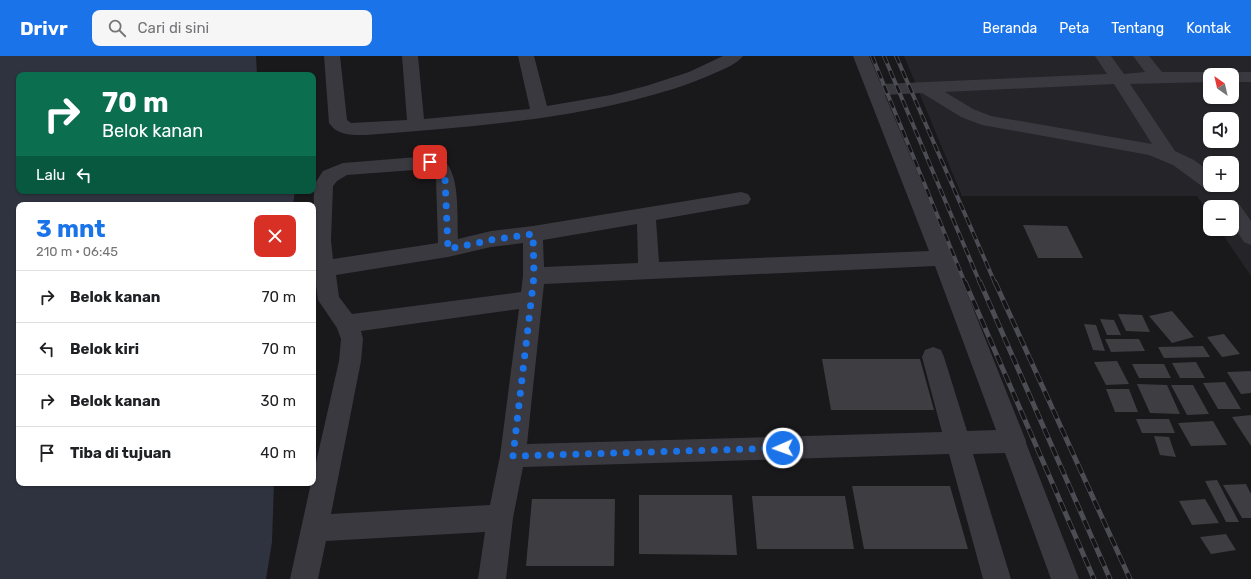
<!DOCTYPE html>
<html lang="id">
<head>
<meta charset="utf-8">
<style>
	body { margin:0; font-family:Rubik,sans-serif; background:#f6f6f6; color:#202124; height:100vh; display:flex; flex-direction:column; font-size:15px; white-space:nowrap }
	* { box-sizing:border-box; margin:0 }
	p { font-size:13px; color:#757577 }
	.icon { flex:none; width:22px; height:22px; fill:none; stroke:currentColor; stroke-width:2; stroke-linecap:round; stroke-linejoin:round }
	.map { position:relative; flex:1; overflow:hidden }
	.side { position:absolute; left:16px; top:146px; width:300px; height:284px; display:flex; flex-direction:column; background:#fff; border-radius:8px; box-shadow:0 1px 3px #0004 }
	.side>* { flex:none }
	.top-card { position:absolute; left:16px; top:16px; width:300px; height:122px; border-radius:8px; box-shadow:0 1px 3px #0004; background:#0b6e4f; color:#fff; overflow:hidden }
	.needle { width:26px; rotate:326deg }
	.buttons { position:absolute; left:1203px; top:12px; display:grid; gap:8px }
	.buttons a { display:grid; place-items:center; width:36px; height:36px; border-radius:8px; background:#fff; box-shadow:0 1px 3px #0004; font-size:20px }
	.pin { position:absolute; display:grid; place-items:center; width:34px; height:34px; color:#fff; margin:-17px; border-radius:8px; box-shadow:0 2px 6px #0006 }
	.me { position:absolute; width:44px; margin:-22px; rotate:268deg; stroke-linejoin:round; filter:drop-shadow(0 0 3px #0008) }
	.turn { display:flex; align-items:center; gap:14px; height:84px; padding:0 20px; font-size:18px }
	.turn .icon { width:52px; height:52px; stroke-width:2.5 }
	.turn b { display:block; font-size:28px; line-height:34px }
	.then { display:flex; align-items:center; height:38px; padding:0 20px; background:#0003; gap:8px; font-size:15px }
	.round { display:grid; place-items:center; flex:none; width:42px; height:42px; border-radius:8px; background:#f6f6f6 }
	.overview { display:flex; align-items:center; justify-content:space-between; height:68px; padding:0 20px }
	h1 { font-size:24px; font-weight:700; line-height:30px; color:#1a73e8 }
	ul { padding:0; list-style:none }
	li { display:flex; align-items:center; gap:12px; height:52px; padding:0 20px; border-top:1px solid #e0e0e0 }
	li div { flex:1 }
	li b { display:block; font-size:15px }
	li em { font-style:normal }
	header { display:flex; align-items:center; gap:24px; box-sizing:border-box; height:56px; padding:0 20px; background:#1a73e8; color:#fff }
	header strong { font-size:19px }
	nav { display:flex; gap:22px; margin-inline-start:auto; font-size:14px }
	.search { width:280px; height:36px; background:#f6f6f6; display:flex; align-items:center; gap:10px; box-sizing:border-box; padding:0 14px; border-radius:8px; color:#757577; font-size:15px }
	.map>svg:first-child { display:block }
	.built { fill:#252428; fill-rule:evenodd }
	.water { fill:#2e333f }
	.building { fill:#3e3d42 }
	.lines { fill:none; stroke-linecap:round; stroke-linejoin:round }
	.minor { fill:#3a3940; fill-rule:evenodd }
	.rail-far1-casing { stroke:#4c4c55; stroke-width:4 }
	.rail-casing { stroke:#4c4c55; stroke-width:5 }
	.rail-far1 { stroke:#141316; stroke-width:2.5; stroke-dasharray:8; stroke-linecap:butt }
	.rail { stroke:#141316; stroke-width:3.5; stroke-dasharray:10; stroke-linecap:butt }
	.route { stroke:#1a73e8; stroke-width:7; stroke-dasharray:0 12.6 }
</style>
</head>
<body>
<header>
<strong>Drivr</strong>
<div class="search"><svg class="icon" aria-label="search" viewBox="0 0 24 24"><circle cx="10" cy="10" r="6"/><path d="M15 15l6 6"/></svg>Cari di sini</div>
<nav><a>Beranda</a><a>Peta</a><a>Tentang</a><a>Kontak</a></nav>
</header>
<div class="map">
<svg width="1251" height="523" viewBox="0 0 1251 523">
	<rect width="100%" height="100%" fill="#19181a"/>
	<path class="built" d="M904 0H1251V220L1219 173H1232V151H1210V159L1197 140H962ZM1210 19H1232V41H1210ZM1210 63H1232V85H1210ZM1210 107H1232V129H1210Z"/>
	<path class="water" d="M0 0H256L257 19H19V135H295L293 149H19V427H274L272 486 266 523H0Z"/>
	<path class="building" d="M1023 169 1067 170 1083 202H1038Z
		M1172 255 1194 281 1172 287 1149 260Z
		M1118 258 1142 259 1150 276 1126 275Z
		M1100 263 1114 264 1121 279H1107Z
		M1084 268 1096 269 1105 295 1093 294Z
		M1224 278 1240 298 1222 301 1207 281Z
		M1105 283H1139L1145 295 1111 296Z
		M1203 290 1210 301 1164 302 1158 291Z
		M822 303H920L934 354H831Z
		M1117 305 1129 328 1106 329 1094 306Z
		M1196 306 1205 322H1180L1172 307Z
		M1132 308H1164L1171 322H1139Z
		M1251 315V337L1241 338 1227 316Z
		M1225 326 1241 353H1218L1203 327Z
		M1137 328 1167 329 1180 358 1150 357Z
		M1171 329H1193L1209 358 1187 359Z
		M1106 333H1129L1138 356H1115Z
		M1251 359V390L1232 361Z
		M1136 363H1169L1175 377H1142Z
		M1213 365 1227 389 1191 390 1178 367Z
		M1154 380 1169 381 1176 401 1160 399Z
		M1217 424 1239 466H1226L1205 425Z
		M1246 428 1251 438V462H1242L1223 429Z
		M852 430H950L968 493H864Z
		M639 439H732L737 499 639 498Z
		M752 440H845L854 493H757Z
		M532 443H615L614 510H526Z
		M1205 443 1219 467 1192 469 1179 445Z
		M1226 478 1236 494 1211 498 1200 481Z"/>
	<g class="lines">
		<path class="minor" d="M324 0H340L347 64 351 67 407 64 402 0H418L424 63 530 53 518 0H534L547 50 611 39 646 30 689 16 723 0H743C737 8 724 13 715 17 689 29 661 37 634 44 546 66 456 72 366 79 352 79 338 80 329 67Z
			M853 0H869L881 28 1107 18 1095 0H1111L1124 18 1145 16 1133 0H1149L1162 16H1210L1217 19H1210V26L1130 28 1175 95 1194 104 1210 116V129H1218L1210 133 1203 131 1173 109 1149 99 982 69 961 61 922 37 885 39 953 202 1026 385V387L1079 523H1051L1005 397 973 398 1011 523H983L949 398 523 411 513 462 506 523H478L485 476 326 485 318 523H290L311 427H313V420L339 305 341 283 337 272 318 244 313 207 314 129 323 115 343 107 430 100C436 101 443 103 447 108 460 124 457 163 458 183L491 175 533 170 741 136 748 138 751 143 748 148 656 164 659 206 929 195ZM1114 28 1152 88 991 60 973 53 945 36ZM428 113 433 117 436 123 438 187 333 203 331 184 333 130 337 125 347 119ZM637 168 638 207 544 211 543 184ZM523 187V220L521 236 352 258 339 241 336 219 448 201 491 191ZM935 210 996 374 967 375 944 301 941 294 933 291 925 294 922 301 942 376 527 388 544 228ZM519 253 500 400 490 449 331 458 361 305 363 283 361 275Z
			M1232 16H1251V26H1232V19H1225Z
			M1232 146 1239 148 1251 165V189L1244 186 1232 168V151H1223L1225 148Z"/>
		<g class="rail-far1-casing">
			<path id="rail-far1" d="M872 0 965 227
				M884 0 980 227
				M896 0 995 227"/>
		</g>
		<g class="rail-casing">
			<path id="rail" d="M965 226 1094 523
				M980 226 1110 523
				M995 226 1130 523"/>
		</g>
		<use href="#rail-far1" class="rail-far1"/>
		<use href="#rail" class="rail"/>
	</g>
	<g class="lines">
		<path class="route" d="M430 106C439 110 442 113 445 123L448 193 491 184 533 178 534 220 513 400 783 392"/>
	</g>
</svg>
<div class="buttons">
<a><svg class="needle" viewBox="-14 -14 28 28"><path d="M0-13l5 13h-10z" fill="#e53935"/><path d="M0 13l5-13h-10z" fill="#757577"/></svg></a>
<a><svg class="icon" aria-label="sound" viewBox="0 0 24 24"><path d="M4 9h4l5-4v14l-5-4H4zM17 9q2 3 0 6"/></svg></a>
<a>+</a>
<a>−</a>
</div>
<div class="pin" style="left:430px;top:106px;background:#d93025"><svg class="icon" aria-label="arrive" viewBox="0 0 24 24"><path d="M6 21V4h12l-3 4 3 4H6"/></svg></div>
<svg class="me" style="left:783px;top:392px" viewBox="-20 -20 40 40"><circle r="17" fill="#1a73e8" stroke="#fff" stroke-width="3"/><path d="M0-11L8 9 0 5-8 9z" fill="#fff"/></svg>
<div class="top-card">
<div class="turn"><svg class="icon" aria-label="right" viewBox="0 0 24 24"><path d="M7 20v-9h11M14 6l5 5-5 5"/></svg><div><b>70 m</b>Belok kanan</div></div>
<div class="then">Lalu<svg class="icon" aria-label="left" viewBox="0 0 24 24"><path d="M17 20v-9H6M10 6l-5 5 5 5"/></svg></div>
</div>
<section class="side">
<div class="overview"><div><h1>3 mnt</h1><p>210 m · 06:45</p></div><a class="round" style="background:#d93025;color:#fff"><svg class="icon" aria-label="close" viewBox="0 0 24 24"><path d="M6 6l12 12M18 6L6 18"/></svg></a></div>
<ul>
<li><svg class="icon" aria-label="right" viewBox="0 0 24 24"><path d="M7 20v-9h11M14 6l5 5-5 5"/></svg><div><b>Belok kanan</b></div><em>70 m</em></li>
<li><svg class="icon" aria-label="left" viewBox="0 0 24 24"><path d="M17 20v-9H6M10 6l-5 5 5 5"/></svg><div><b>Belok kiri</b></div><em>70 m</em></li>
<li><svg class="icon" aria-label="right" viewBox="0 0 24 24"><path d="M7 20v-9h11M14 6l5 5-5 5"/></svg><div><b>Belok kanan</b></div><em>30 m</em></li>
<li><svg class="icon" aria-label="arrive" viewBox="0 0 24 24"><path d="M6 21V4h12l-3 4 3 4H6"/></svg><div><b>Tiba di tujuan</b></div><em>40 m</em></li>
</ul>
</section>
</div>
</body>
</html>
